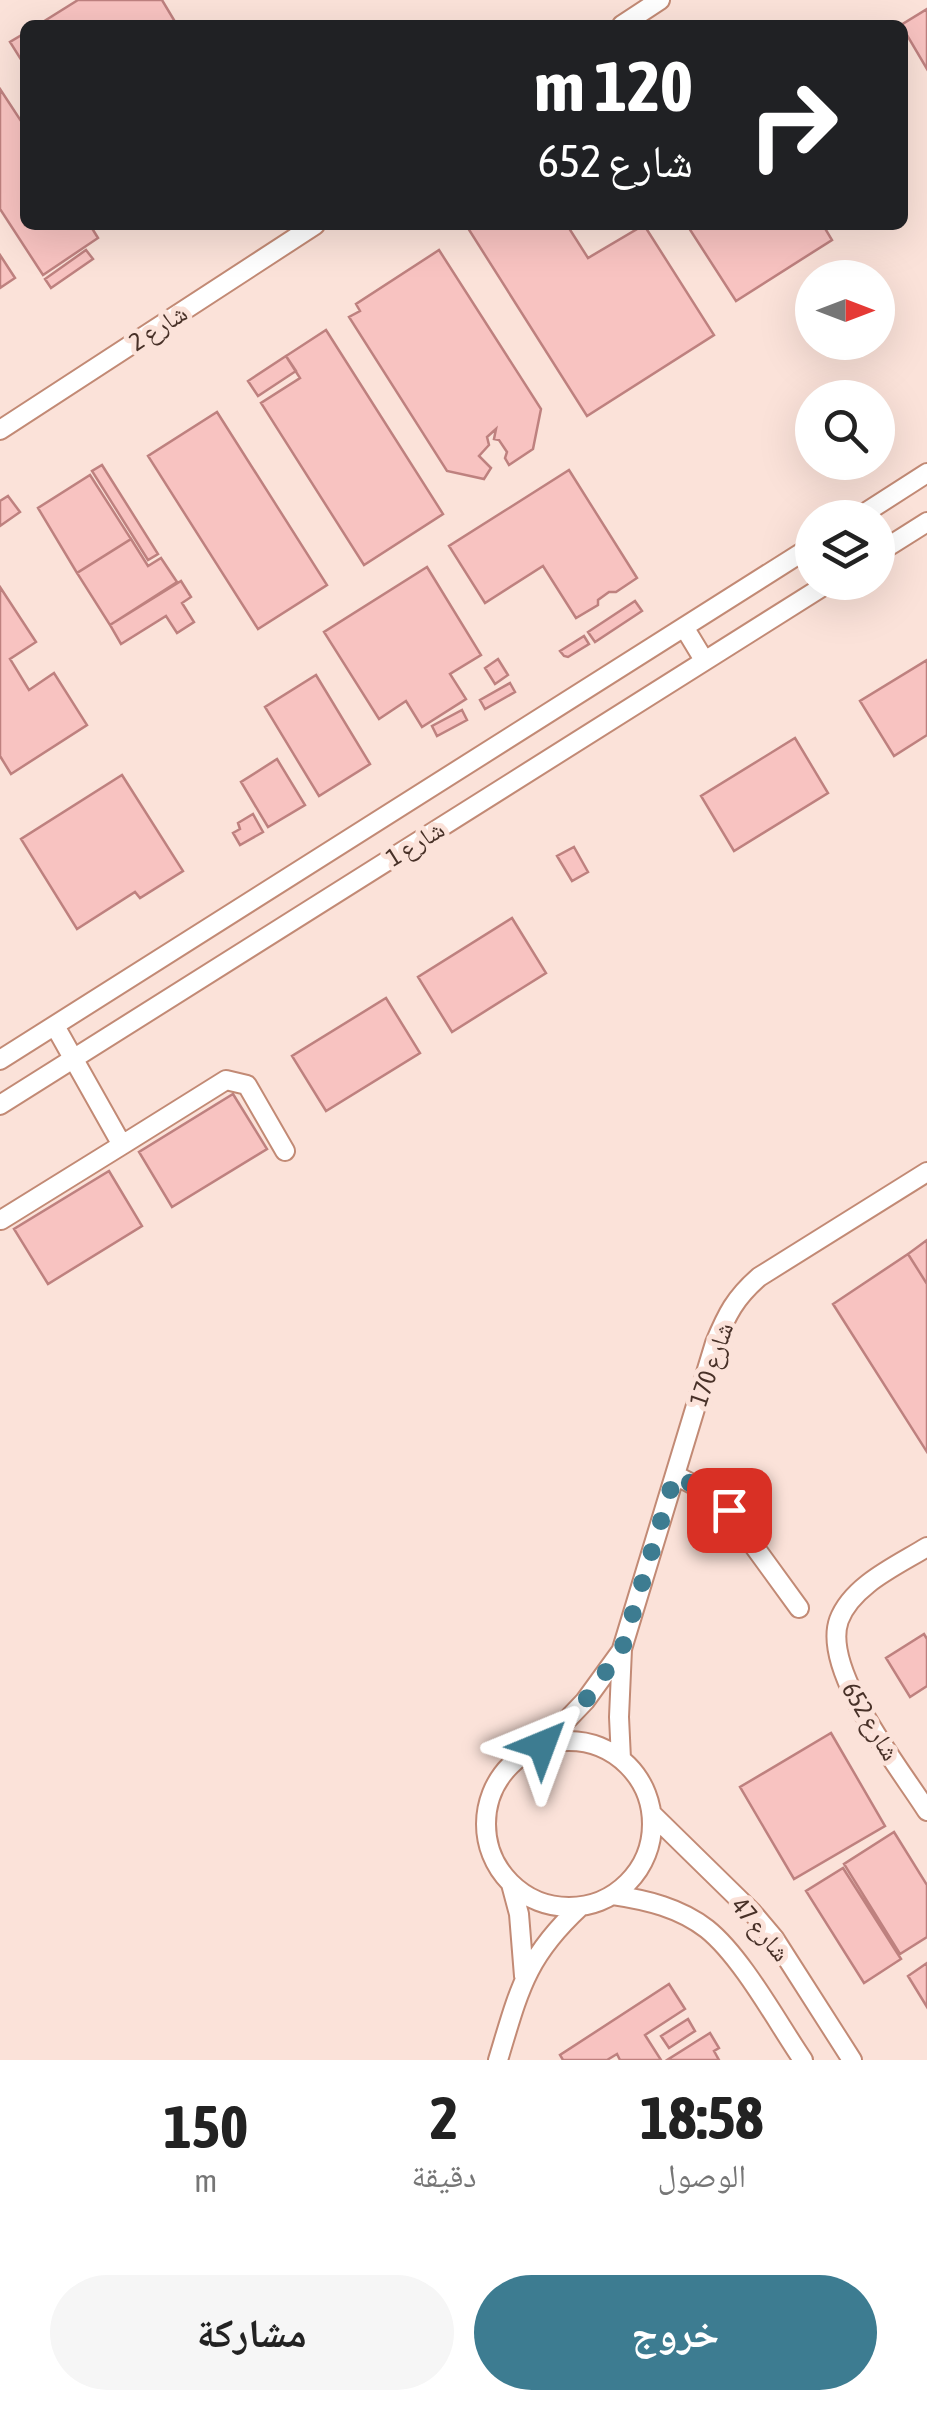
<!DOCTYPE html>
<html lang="ar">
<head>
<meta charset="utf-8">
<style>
	body { margin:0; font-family:"Asap Condensed","Noto Naskh Arabic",sans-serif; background:#f6f6f6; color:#222; direction:rtl; height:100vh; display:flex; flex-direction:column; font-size:38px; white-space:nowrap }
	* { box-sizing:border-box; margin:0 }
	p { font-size:32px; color:#767676 }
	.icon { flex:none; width:55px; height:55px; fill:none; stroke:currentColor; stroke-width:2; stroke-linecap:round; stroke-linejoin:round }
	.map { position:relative; height:2060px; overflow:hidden; direction:ltr }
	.panel { display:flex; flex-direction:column; background:#fff; flex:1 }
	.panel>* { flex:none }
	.guide { position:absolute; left:20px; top:20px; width:888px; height:210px; border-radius:15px; box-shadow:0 10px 40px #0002; direction:rtl; background:#202124; color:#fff; overflow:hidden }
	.needle { width:65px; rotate:90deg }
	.fabs { position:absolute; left:795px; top:260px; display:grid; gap:20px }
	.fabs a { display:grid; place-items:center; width:100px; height:100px; border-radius:50%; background:#fff; box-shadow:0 10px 40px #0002; font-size:50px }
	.pin { position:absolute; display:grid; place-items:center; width:85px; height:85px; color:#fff; margin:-42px; border-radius:20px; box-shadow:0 5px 15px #0006 }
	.me { position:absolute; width:110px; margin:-55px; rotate:44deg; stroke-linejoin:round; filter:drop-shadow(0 0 8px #0008) }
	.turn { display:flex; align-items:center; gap:35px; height:210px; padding:0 50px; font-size:45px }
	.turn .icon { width:130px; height:130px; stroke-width:2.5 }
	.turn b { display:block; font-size:70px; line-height:85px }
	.eta { display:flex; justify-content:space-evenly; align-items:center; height:170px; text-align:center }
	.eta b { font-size:60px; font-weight:700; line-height:70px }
	.primary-button { display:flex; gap:20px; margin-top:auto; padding:20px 50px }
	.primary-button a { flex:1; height:115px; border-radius:60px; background:#3d7c91; color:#fff; font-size:40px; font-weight:700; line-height:115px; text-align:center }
	.primary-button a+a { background:#f6f6f6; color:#222 }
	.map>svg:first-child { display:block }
	.building { fill:#f8c3c1; stroke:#be817f; stroke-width:2.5 }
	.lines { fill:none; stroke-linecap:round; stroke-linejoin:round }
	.minor-casing { stroke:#c28a75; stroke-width:22 }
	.minor { stroke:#fff; stroke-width:18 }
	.route { stroke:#3d7c91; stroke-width:18; stroke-dasharray:0 32.4 }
	.labels { text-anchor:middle; stroke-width:10; stroke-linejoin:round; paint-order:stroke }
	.street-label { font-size:25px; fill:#483128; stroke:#fbe2d9 }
</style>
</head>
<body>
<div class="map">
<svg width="927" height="2060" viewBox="0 0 927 2060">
	<rect width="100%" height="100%" fill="#fbe2d9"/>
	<path class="building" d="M78 0H162L177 25H38Z
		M927 9V69L901 25Z
		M25 33V66L10 42Z
		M0 89 25 127V225H90L98 238 43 275 0 209Z
		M466 225H567L588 258 644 225 714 335 587 416Z
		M687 225H823L832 240 736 301Z
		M86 250 93 259 51 288 45 279Z
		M439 250 541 409 533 449 509 465 505 458 507 452 499 440 494 439 496 429 487 437 489 445 479 456 491 468 484 479 447 471 349 317 360 311 356 304Z
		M0 255 15 278 0 288Z
		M326 330 443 514 364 565 261 403 300 378 286 356Z
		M286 356 296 371 258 396 248 381Z
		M217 412 327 585 258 629 148 456Z
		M102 465 158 554 148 560 92 471Z
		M569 470 637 578 616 592H609L598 600V605L576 618 543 566 485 603 449 546Z
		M90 475 131 539 77 573 38 508Z
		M8 496 20 512 0 526V501Z
		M131 539 148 566 161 558 177 582 110 625 77 573Z
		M427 567 481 655 450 674 466 699 422 727 406 701 379 719 324 632Z
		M181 581 191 597 182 603 194 622 177 633 166 616 121 644 110 625Z
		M0 587 36 642 10 659 29 690 54 673 87 725 11 774 0 756Z
		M635 601 642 611 595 642 588 632Z
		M584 636 589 644 568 657 564 656 560 651Z
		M498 659 508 675 495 684 485 668Z
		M927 660V735L894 756 860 701Z
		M316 675 370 764 319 796 265 707Z
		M510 683 515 692 485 709 480 700Z
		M462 710 467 720 437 736 432 726Z
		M795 738 828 793 734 851 701 796Z
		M277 759 305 805 268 827 241 782Z
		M122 775 183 871 140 898 135 892 77 929 21 839Z
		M253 814 263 832 240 845 233 833 240 829 238 823Z
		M574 847 588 872 572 881 557 856Z
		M512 918 546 973 452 1032 418 977Z
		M386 998 420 1053 326 1111 292 1056Z
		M233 1094 267 1149 172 1207 139 1152Z
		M109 1171 142 1226 48 1284 14 1229Z
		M927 1240V1284L908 1254Z
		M908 1254 927 1284V1452L833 1304Z
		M924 1634 927 1639V1686L910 1697 886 1658Z
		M831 1733 885 1826 794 1879 740 1787Z
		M894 1832 927 1885V1937L900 1954 844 1864Z
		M843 1868 901 1959 864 1983 806 1891Z
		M927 1963V2007L908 1976Z
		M669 1984 685 2009 645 2035 661 2060H620L617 2054 607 2060H563L560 2055Z
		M688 2019 695 2031 669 2048 661 2036Z
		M710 2033 719 2048 714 2051 719 2060H667Z"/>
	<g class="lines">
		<g class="minor-casing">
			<path id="minor" d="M622 25 660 0
				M0 430 315 225
				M857 518 927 473
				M878 553 927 522
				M684 627 704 660
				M0 1060 812 546
				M0 1105 830 582
				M122 1145 226 1080 247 1085 285 1151
				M1 1220 122 1145 55 1026
				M675 1475 719 1498 799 1608
				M927 1547C898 1565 852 1585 839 1620 821 1670 900 1768 927 1811
				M486 1824a83 83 0 1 1 166 0a83 83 0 1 1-166 0Z
				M543 1745 585 1701 622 1650
				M621 1759 619 1717 622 1649 715 1343C727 1314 735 1298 759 1277L927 1172
				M652 1814 752 1912 774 1938 852 2060
				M511 1884 519 1914 524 1976
				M613 1895C647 1900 680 1908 707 1929 742 1957 777 2022 803 2060
				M498 2060C519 1991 525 1958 580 1907"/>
		</g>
		<use href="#minor" class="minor"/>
	</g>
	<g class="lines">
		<path class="route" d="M542 1745 585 1701 622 1649 675 1475 719 1498 729 1510"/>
	</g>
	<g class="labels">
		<g class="street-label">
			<text transform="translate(158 327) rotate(-33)" y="9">شارع 2</text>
			<text transform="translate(415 843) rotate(-32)" y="9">شارع 1</text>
			<text transform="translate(711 1364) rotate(-71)" y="9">شارع 170</text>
			<text transform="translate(871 1721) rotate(59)" y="9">شارع 652</text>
			<text transform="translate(761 1929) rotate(50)" y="9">شارع 47</text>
		</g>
	</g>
</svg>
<div class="fabs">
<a><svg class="needle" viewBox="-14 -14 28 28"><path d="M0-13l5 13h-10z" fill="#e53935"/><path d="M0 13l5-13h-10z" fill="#767676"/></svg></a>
<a><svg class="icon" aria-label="search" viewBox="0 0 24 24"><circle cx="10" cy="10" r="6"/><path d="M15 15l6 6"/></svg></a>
<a><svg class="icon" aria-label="layers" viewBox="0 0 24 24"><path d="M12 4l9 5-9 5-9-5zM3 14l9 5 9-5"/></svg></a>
</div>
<div class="pin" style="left:729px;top:1510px;background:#d93025"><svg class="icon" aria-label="arrive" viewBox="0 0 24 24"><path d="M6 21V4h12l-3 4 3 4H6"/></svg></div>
<svg class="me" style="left:542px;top:1745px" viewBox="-20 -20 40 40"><path d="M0-17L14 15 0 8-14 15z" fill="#3d7c91" stroke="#fff" stroke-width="4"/></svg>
<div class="guide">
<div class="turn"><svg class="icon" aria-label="right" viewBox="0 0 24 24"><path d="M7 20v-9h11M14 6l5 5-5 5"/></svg><div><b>120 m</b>شارع 652</div></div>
</div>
</div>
<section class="panel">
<div class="eta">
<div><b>18:58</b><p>الوصول</p></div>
<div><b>2</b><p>دقيقة</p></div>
<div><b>150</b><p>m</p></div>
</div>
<div class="primary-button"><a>خروج</a><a>مشاركة</a></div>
</section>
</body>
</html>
